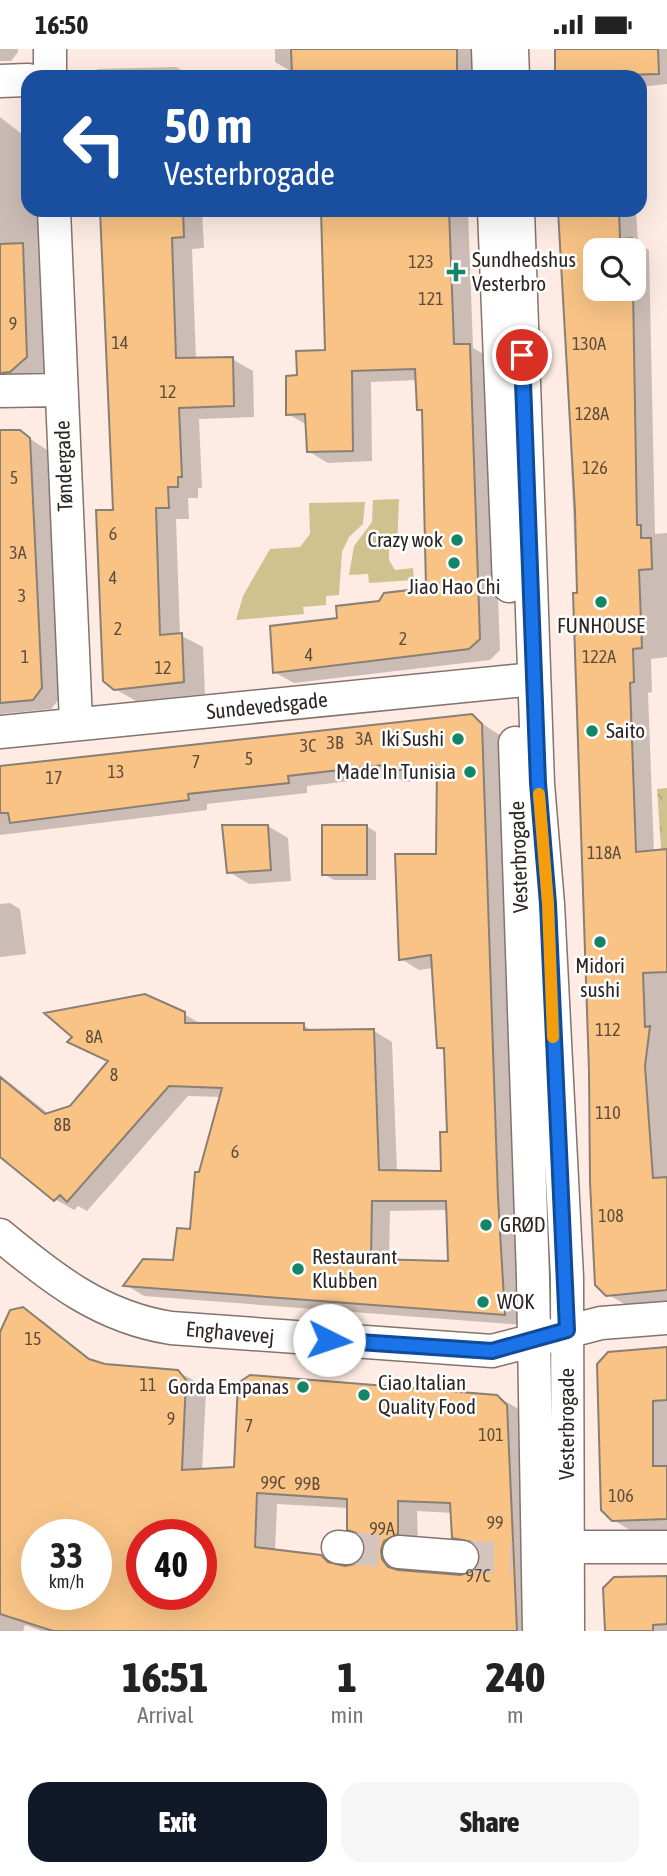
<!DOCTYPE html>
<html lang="en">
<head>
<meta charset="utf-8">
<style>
	body { margin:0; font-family:"Asap Condensed",sans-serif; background:#f6f6f6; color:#222; height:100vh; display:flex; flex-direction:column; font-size:26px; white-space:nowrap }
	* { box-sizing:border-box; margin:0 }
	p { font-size:23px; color:#767676 }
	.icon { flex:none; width:38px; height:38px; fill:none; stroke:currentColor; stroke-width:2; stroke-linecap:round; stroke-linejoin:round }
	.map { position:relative; height:1582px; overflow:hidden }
	.panel { display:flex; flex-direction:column; background:#fff; flex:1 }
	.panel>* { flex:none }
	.top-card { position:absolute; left:21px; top:21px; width:626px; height:147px; border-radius:21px; box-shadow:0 7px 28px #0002; background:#1a4fa0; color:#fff; overflow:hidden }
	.controls { position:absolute; left:583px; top:189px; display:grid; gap:14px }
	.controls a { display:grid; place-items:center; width:63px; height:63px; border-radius:14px; background:#fff; box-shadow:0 7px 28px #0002; font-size:35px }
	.speed { position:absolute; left:21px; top:1470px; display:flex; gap:14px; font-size:35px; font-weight:700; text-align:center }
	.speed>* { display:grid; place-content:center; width:91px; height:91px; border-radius:50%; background:#fff; box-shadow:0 7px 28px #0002; line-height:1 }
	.speed small { font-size:18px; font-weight:400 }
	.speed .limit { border:10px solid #d22; background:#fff; color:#111 }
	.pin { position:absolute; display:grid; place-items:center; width:60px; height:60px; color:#fff; margin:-30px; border:4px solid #fff; border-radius:50%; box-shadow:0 2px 7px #0007 }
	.me { position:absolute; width:77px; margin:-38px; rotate:94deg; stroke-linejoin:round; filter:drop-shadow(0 0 5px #0008) }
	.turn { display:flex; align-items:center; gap:24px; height:147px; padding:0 28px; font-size:32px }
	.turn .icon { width:91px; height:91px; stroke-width:2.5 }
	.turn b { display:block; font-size:49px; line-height:60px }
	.eta { display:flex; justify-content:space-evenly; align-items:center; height:119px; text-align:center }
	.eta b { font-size:42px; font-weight:800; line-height:49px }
	.button { display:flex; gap:14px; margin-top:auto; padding:14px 28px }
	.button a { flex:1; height:80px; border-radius:21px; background:#111827; color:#fff; font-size:28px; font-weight:800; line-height:80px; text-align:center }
	.button a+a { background:#f6f6f6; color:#222 }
	.status { display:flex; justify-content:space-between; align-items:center; height:49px; padding:0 35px; background:#fff; direction:ltr }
	.status svg { height:19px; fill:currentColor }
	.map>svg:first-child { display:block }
	.green { fill:#d0c28e }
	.park { fill:url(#park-crowns) }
	.shadow { fill:#0003; fill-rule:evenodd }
	.building { fill:#f8c385; stroke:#8a7f73; stroke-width:2; fill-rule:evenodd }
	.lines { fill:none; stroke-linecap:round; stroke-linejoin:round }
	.minor-tunnel { stroke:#d4c4bd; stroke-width:32; stroke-dasharray:32 16; stroke-linecap:butt }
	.minor-casing { stroke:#83746d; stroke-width:35 }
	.minor { stroke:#fff; stroke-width:32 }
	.route-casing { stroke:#114b97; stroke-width:18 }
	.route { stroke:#1a73e8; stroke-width:12 }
	.slow { stroke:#f59e0b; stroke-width:12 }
	.poi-dot { fill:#148665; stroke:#fff; stroke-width:2.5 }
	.labels { text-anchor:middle; stroke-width:5; stroke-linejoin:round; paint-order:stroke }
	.number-label { font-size:18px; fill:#5f4d3c }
	.poi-label { font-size:21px; fill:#2c2623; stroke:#fff; text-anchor:start }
	.street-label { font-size:21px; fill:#2c2623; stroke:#fff }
</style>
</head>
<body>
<div class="status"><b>16:50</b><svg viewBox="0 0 49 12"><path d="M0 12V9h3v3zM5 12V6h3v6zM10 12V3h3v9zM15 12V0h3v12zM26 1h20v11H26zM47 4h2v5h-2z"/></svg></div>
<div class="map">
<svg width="667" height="1582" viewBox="0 0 667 1582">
	<defs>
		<pattern id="park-crowns" width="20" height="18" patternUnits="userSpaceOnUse" patternTransform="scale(1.75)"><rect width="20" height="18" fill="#d0c28e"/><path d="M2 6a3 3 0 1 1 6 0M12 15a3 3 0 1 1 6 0" fill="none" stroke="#b3a77a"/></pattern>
	</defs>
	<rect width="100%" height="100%" fill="#feece4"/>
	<path class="green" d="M399 450 397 499 389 500V511L395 521 413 519 414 531 369 534 368 525 349 526 354 497 372 473 373 451Z
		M365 453 363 475 349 488 342 503 339 546 326 547V556L303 558 304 565 236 571 243 547 270 500 300 498 310 485 309 454Z"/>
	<path class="park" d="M667 739V827L663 828 657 740Z"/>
	<path class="shadow" d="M0 0H18V3L11 12H0Z
		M275 0H478L479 28H294V24L275 13Z
		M555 0H667V35L640 38V28H556Z
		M176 18 194 28H97V20Z
		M0 68 23 86 28 161H41L48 320 39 328 0 329Z
		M103 161 202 162 204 199 192 200 196 311 232 310 253 322 254 368 199 370 202 439H198V449H188L189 470H176L180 586 203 598 205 645 136 652 115 640V462Z
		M323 161H468L473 299 489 308 500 601 490 611 294 634 274 623 339 571 380 553 428 541 424 363 419 360 417 331 371 333 372 412 328 414 308 402 307 376 288 365 327 302Z
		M560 161H636L638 194 649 201 655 485 667 484V608L651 610 652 643 648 644 654 803 667 802V1252L626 1256 607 1245ZM595 201H634V240H595Z
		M0 383H20L47 401 59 650 51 660 0 665Z
		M471 667 501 687 516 1161 523 1276 144 1247 126 1236 175 1213 192 1182 201 1125 221 1048 188 1047 87 1162 78 1157 74 1161 55 1150 0 1106V1026L49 1065 71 1059 109 1013 69 993 184 965 203 976H303L314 983 374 982 392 993 397 1123H442L448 1084 446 1003 438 998 433 919 419 921 401 910 438 806 439 729 405 733 394 727 307 737V744L207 755V761L0 786V719ZM448 1161 449 1214 389 1212 390 1162Z
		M268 777 288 789 291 832 249 835 229 823Z
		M366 777 376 783V831H334L324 825Z
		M10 854 20 860 26 905 0 908V855Z
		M22 1260 43 1272 88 1310 104 1317 178 1323 199 1334 206 1343 202 1422 236 1420 496 1347 517 1359 526 1369 535 1582H42L25 1576 23 1582H0V1287ZM277 1455 349 1459V1480L361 1487 367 1500 364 1510 356 1517 339 1518 321 1507 275 1502ZM417 1462 453 1464 454 1488 480 1501 482 1510 478 1520 461 1528 402 1523 400 1513 418 1496ZM37 1486H96V1545H37ZM142 1486H201V1545H142Z
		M667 1309V1482L635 1484 613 1471Z
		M667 1534V1582H606Z"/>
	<path class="building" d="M291 0H457V28L292 26Z
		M555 0H658L659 25 555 28Z
		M100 161H183L184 188 172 189 176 309 233 308 234 357 179 359 182 428H178V438H168L169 459H156L160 586 182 584 184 633 114 641 103 632 96 461H113Z
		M321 161H449L454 295H470L480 590 469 600 273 624 270 577 337 569 336 557 379 552 384 544 426 539 422 361H417L415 320 352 322 353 402 307 403 305 365 286 366V327L297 326 296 302 325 301Z
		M558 161H619L620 190 632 189V201H595V240H633L637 476H641V489H651L652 520 639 521 642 599 633 600 634 633 630 634 636 803 667 800V923L643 924 645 978 650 977 645 1017 653 1129 667 1128V1241L606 1247 595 1236 590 1133 589 1022 573 544H577L575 462Z
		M23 194 27 308 10 323 0 324V195Z
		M0 381H20L30 389 42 639 33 651 0 654Z
		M472 665 482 675 498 1149 505 1266 123 1237 143 1210 173 1211 177 1179 190 1180 195 1123H199L222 1039 169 1037 67 1153 60 1146 54 1152 0 1108V1028L45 1065 70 1057 108 1012 67 993 72 988 44 964 145 945 185 963V974H304V981L374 980 379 1121 441 1122 440 1083H447L444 999H437L431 906 399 911 395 805H436L437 717 384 723 383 716 288 727 289 734 188 745 189 751 10 774 8 764H0V717ZM372 1152H446L448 1212 371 1210Z
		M222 776H268L271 821 227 824Z
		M322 776H367V826H322Z
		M23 1258 89 1310 105 1315 178 1321 186 1331 182 1421 234 1418 238 1334 250 1326 497 1346 507 1356 517 1582H53L0 1565V1283L10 1261ZM257 1444 347 1450V1481L357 1484 363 1491 362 1509 355 1515 345 1517 328 1513 321 1506 255 1498ZM398 1452 450 1454 452 1489 472 1493 478 1500 480 1510 477 1519 461 1526 398 1521 388 1518 382 1510 381 1501 384 1492 398 1485ZM37 1486H96V1545H37ZM142 1486H201V1545H142Z
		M667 1298V1351L653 1352V1417H667V1470L612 1472 601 1461 597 1315 608 1303Z
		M667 1527V1575L653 1576V1582H605L603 1539 614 1528Z"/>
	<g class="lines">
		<path class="minor-tunnel" d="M347 1499 399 1503
			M462 1508 512 1509"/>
		<g class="minor-casing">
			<path id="minor" d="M50 0V28
				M488 0 489 28
				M512 0 513 28
				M0 32 28 31
				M54 161 76 673
				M494 161 509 537
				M518 161 538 735 548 855 567 1228 568 1582
				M0 342 60 341
				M0 683 534 630
				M515 694 533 1228 539 1582
				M0 1186C53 1230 101 1268 171 1279L492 1302 601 1274 667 1269
				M338 1498 347 1499
				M568 1498H667
				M399 1503 462 1508"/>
		</g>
		<use href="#minor" class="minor"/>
	</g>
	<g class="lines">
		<g class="route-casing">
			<path id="route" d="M329 1291 492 1302 567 1281 548 855 538 734 522 306"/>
		</g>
		<use href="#route" class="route"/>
		<path class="slow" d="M539 745 548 855 553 988"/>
	</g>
	<g class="poi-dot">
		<path d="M452.5 212.5h7v7h7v7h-7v7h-7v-7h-7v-7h7z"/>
		<circle cx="457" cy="491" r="7"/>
		<circle cx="454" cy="514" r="7"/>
		<circle cx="601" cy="553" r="7"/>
		<circle cx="592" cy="682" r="7"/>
		<circle cx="458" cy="690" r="7"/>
		<circle cx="470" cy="723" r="7"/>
		<circle cx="600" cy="893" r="7"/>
		<circle cx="486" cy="1176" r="7"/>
		<circle cx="298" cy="1220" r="7"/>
		<circle cx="483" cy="1253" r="7"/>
		<circle cx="303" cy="1338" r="7"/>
		<circle cx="364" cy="1346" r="7"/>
	</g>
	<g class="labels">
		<g class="number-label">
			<text x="421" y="219">123</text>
			<text x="431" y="256">121</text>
			<text x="13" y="281">9</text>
			<text x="120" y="300">14</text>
			<text x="589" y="301">130A</text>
			<text x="168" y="349">12</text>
			<text x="592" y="371">128A</text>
			<text x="595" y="425">126</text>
			<text x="14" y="435">5</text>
			<text x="113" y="491">6</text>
			<text x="18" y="510">3A</text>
			<text x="113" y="535">4</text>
			<text x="22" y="553">3</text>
			<text x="118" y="586">2</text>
			<text x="403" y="596">2</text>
			<text x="309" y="612">4</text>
			<text x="25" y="614">1</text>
			<text x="599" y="614">122A</text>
			<text x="163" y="625">12</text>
			<text x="364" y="696">3A</text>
			<text x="335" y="700">3B</text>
			<text x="308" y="703">3C</text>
			<text x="249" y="716">5</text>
			<text x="196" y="719">7</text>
			<text x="116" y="729">13</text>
			<text x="54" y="735">17</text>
			<text x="604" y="810">118A</text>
			<text x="608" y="987">112</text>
			<text x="94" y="994">8A</text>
			<text x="114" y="1032">8</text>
			<text x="608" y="1070">110</text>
			<text x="62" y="1082">8B</text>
			<text x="235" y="1109">6</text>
			<text x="611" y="1173">108</text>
			<text x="33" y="1296">15</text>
			<text x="148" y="1342">11</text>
			<text x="171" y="1376">9</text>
			<text x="249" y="1383">7</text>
			<text x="491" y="1392">101</text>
			<text x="273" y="1440">99C</text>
			<text x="307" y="1441">99B</text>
			<text x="621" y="1453">106</text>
			<text x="495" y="1480">99</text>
			<text x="382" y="1486">99A</text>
			<text x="478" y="1533">97C</text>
		</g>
		<g class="poi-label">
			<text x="472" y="218">Sundhedshus<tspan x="472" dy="24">Vesterbro</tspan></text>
			<text x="443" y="498" text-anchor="end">Crazy wok</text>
			<text x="454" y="545" text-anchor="middle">Jiao Hao Chi</text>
			<text x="601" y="584" text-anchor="middle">FUNHOUSE</text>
			<text x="606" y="689">Saito</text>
			<text x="444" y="697" text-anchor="end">Iki Sushi</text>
			<text x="456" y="730" text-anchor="end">Made In Tunisia</text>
			<text x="600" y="924" text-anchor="middle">Midori<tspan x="600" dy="24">sushi</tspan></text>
			<text x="500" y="1183">GRØD</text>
			<text x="312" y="1215">Restaurant<tspan x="312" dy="24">Klubben</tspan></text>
			<text x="497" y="1260">WOK</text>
			<text x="378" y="1341">Ciao Italian<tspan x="378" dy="24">Quality Food</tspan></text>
			<text x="289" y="1345" text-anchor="end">Gorda Empanas</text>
		</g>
		<g class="street-label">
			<text transform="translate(64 417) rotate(-92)" y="7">Tøndergade</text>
			<text transform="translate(267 657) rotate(-6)" y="7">Sundevedsgade</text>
			<text transform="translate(519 808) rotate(-92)" y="7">Vesterbrogade</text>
			<text transform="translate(230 1284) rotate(5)" y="7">Enghavevej</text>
			<text transform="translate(567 1375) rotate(-90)" y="7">Vesterbrogade</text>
		</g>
	</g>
</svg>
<div class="controls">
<a><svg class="icon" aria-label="search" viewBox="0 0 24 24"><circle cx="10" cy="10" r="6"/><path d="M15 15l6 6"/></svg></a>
</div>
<div class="speed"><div>33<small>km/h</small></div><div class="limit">40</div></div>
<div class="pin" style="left:522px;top:306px;background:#d93025"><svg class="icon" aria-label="arrive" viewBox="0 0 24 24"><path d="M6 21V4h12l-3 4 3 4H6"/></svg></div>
<svg class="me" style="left:329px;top:1291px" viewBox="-20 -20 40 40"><circle r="19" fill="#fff"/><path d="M0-13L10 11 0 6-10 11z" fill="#1a73e8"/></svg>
<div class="top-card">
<div class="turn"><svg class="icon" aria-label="left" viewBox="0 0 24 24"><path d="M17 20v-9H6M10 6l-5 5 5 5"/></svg><div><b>50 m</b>Vesterbrogade</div></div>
</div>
</div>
<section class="panel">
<div class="eta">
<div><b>16:51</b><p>Arrival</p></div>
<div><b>1</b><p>min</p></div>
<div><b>240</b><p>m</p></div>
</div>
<div class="button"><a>Exit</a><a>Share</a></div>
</section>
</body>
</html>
